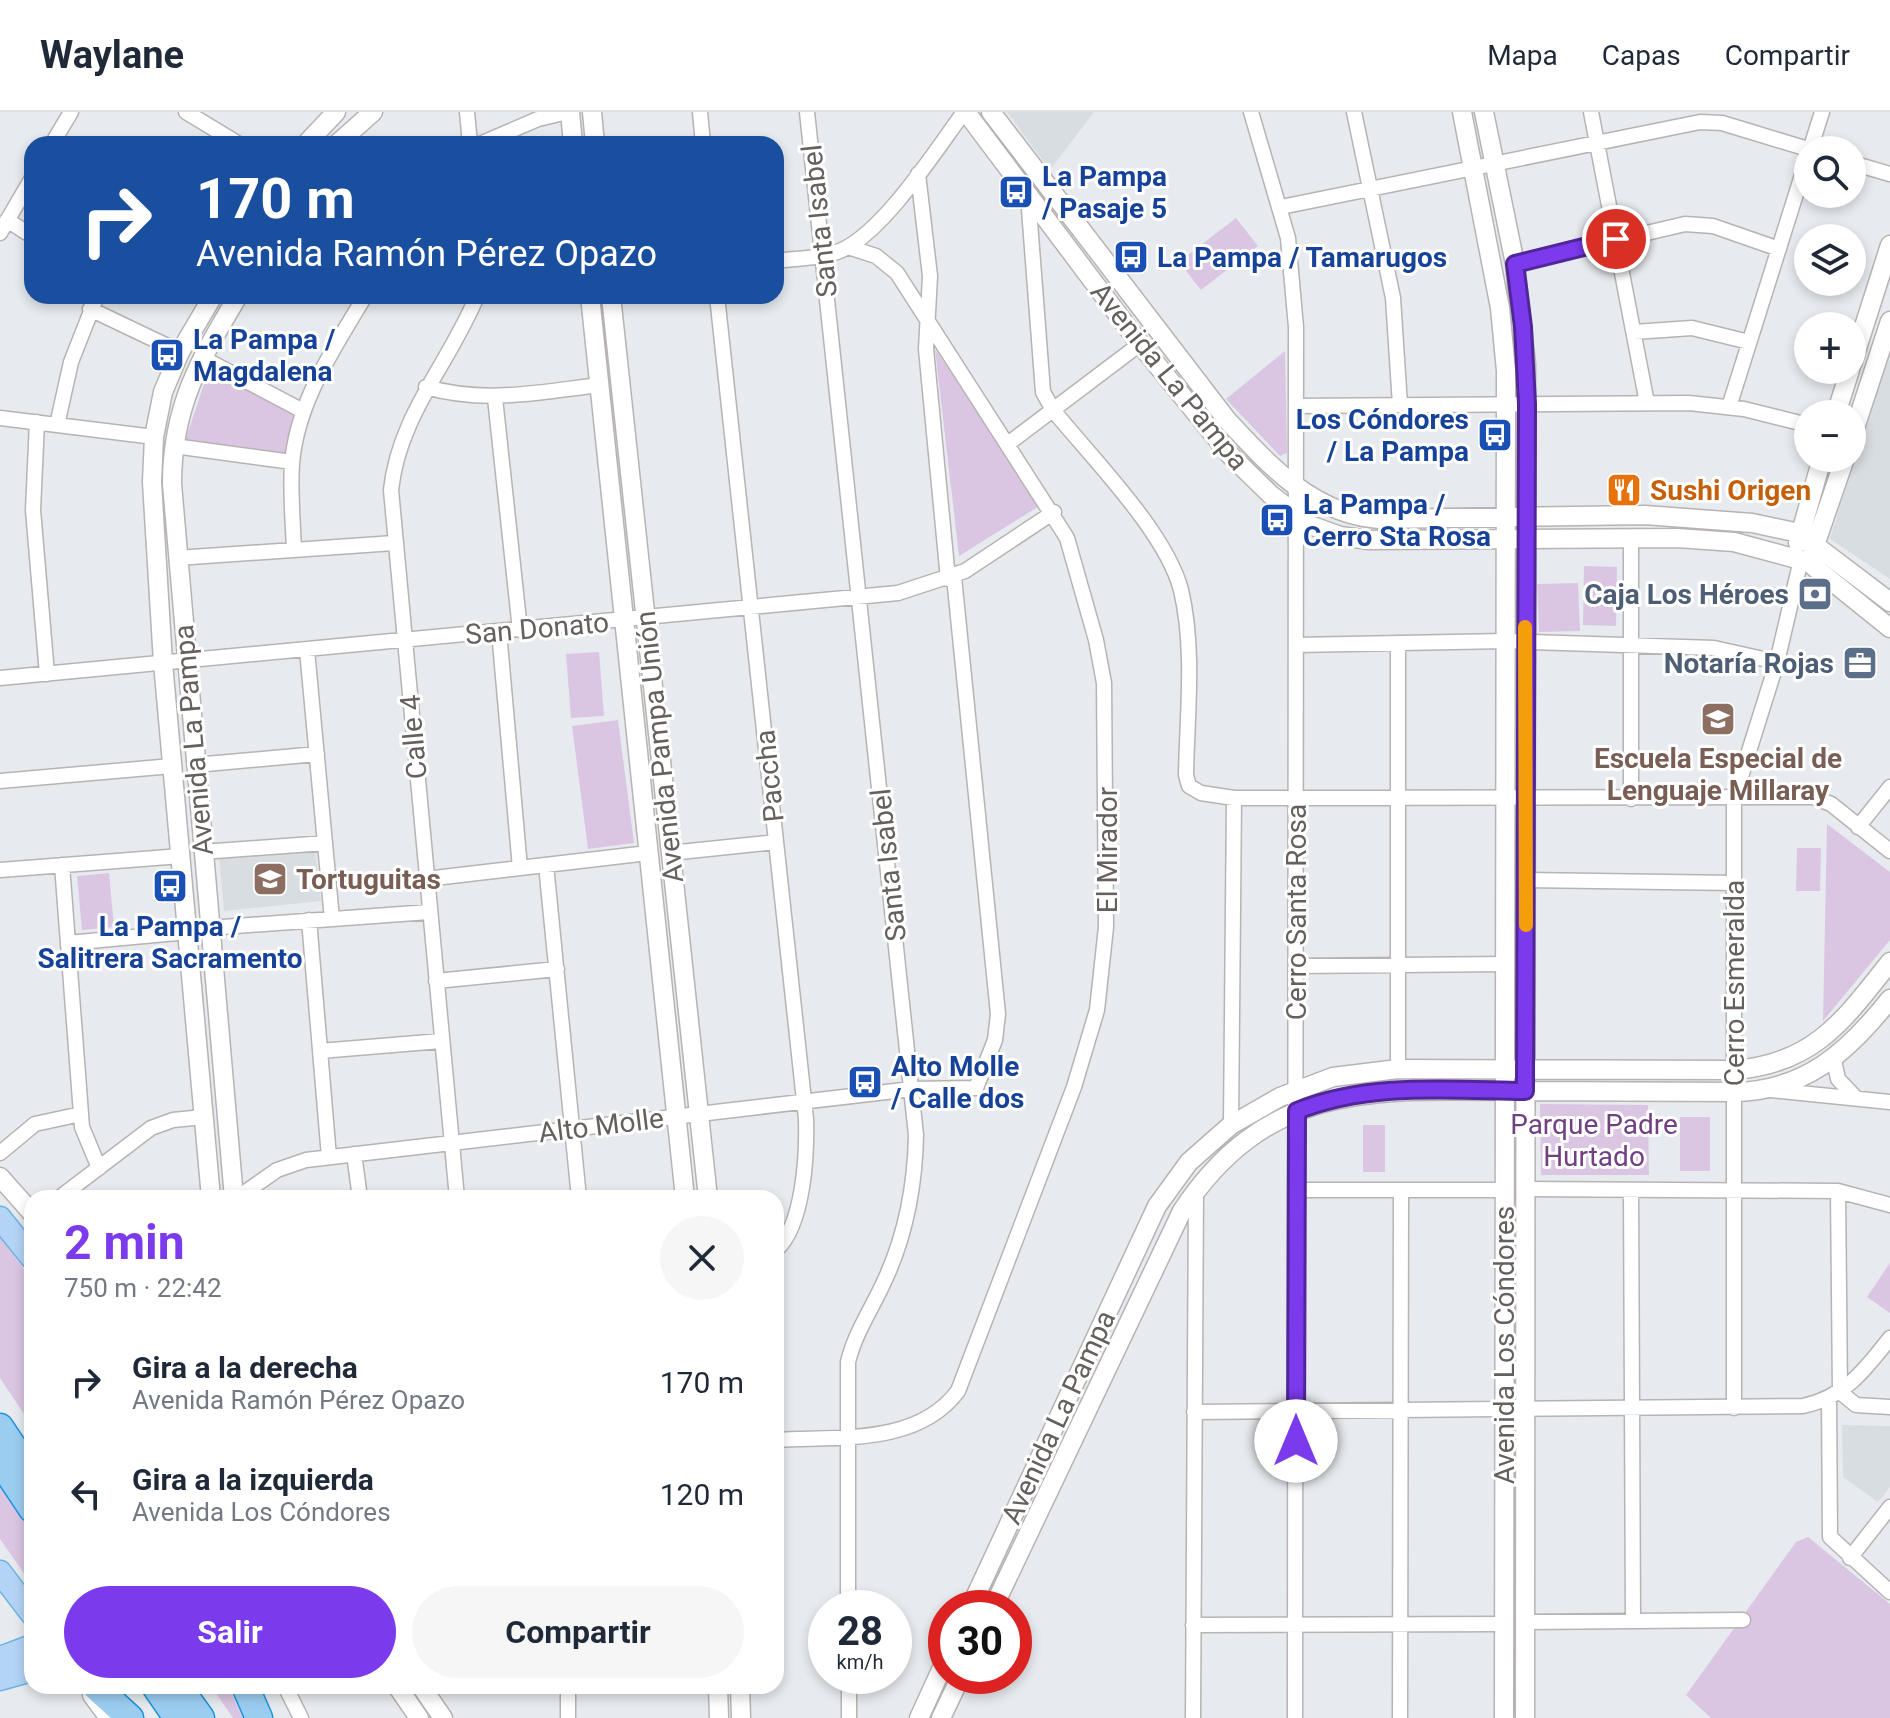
<!DOCTYPE html>
<html lang="es">
<head>
<meta charset="utf-8">
<style>
	body { margin:0; font-family:Roboto,sans-serif; background:#f6f6f7; color:#1f2937; height:100vh; display:flex; flex-direction:column; font-size:30px; white-space:nowrap }
	* { box-sizing:border-box; margin:0 }
	p { font-size:26px; color:#747a83 }
	.icon { flex:none; width:44px; height:44px; fill:none; stroke:currentColor; stroke-width:2; stroke-linecap:round; stroke-linejoin:round }
	.map { position:relative; flex:1; overflow:hidden }
	.sheet { position:absolute; left:24px; top:1078px; width:760px; height:504px; display:flex; flex-direction:column; background:#fff; border-radius:24px; box-shadow:0 4px 12px #0003 }
	.sheet>* { flex:none }
	.banner { position:absolute; left:24px; top:24px; width:760px; height:168px; border-radius:24px; box-shadow:0 4px 12px #0003; background:#1a4fa0; color:#fff; overflow:hidden }
	.buttons { position:absolute; left:1794px; top:24px; display:grid; gap:16px }
	.buttons a { display:grid; place-items:center; width:72px; height:72px; border-radius:50%; background:#fff; box-shadow:0 4px 12px #0003; font-size:40px }
	.speed { position:absolute; left:808px; top:1478px; display:flex; gap:16px; font-size:40px; font-weight:700; text-align:center }
	.speed>* { display:grid; place-content:center; width:104px; height:104px; border-radius:50%; background:#fff; box-shadow:0 4px 12px #0003; line-height:1 }
	.speed small { font-size:20px; font-weight:400 }
	.speed .limit { border:12px solid #d22; background:#fff; color:#111 }
	.pin { position:absolute; display:grid; place-items:center; width:68px; height:68px; color:#fff; margin:-34px; border:4px solid #fff; border-radius:50%; box-shadow:0 2px 8px #0007 }
	.me { position:absolute; width:88px; margin:-44px; rotate:0deg; stroke-linejoin:round; filter:drop-shadow(0 0 6px #0008) }
	.turn { display:flex; align-items:center; gap:28px; height:168px; padding:0 40px; font-size:36px }
	.turn .icon { width:104px; height:104px; stroke-width:2.5 }
	.turn b { display:block; font-size:56px; line-height:68px }
	.round { display:grid; place-items:center; flex:none; width:84px; height:84px; border-radius:42px; background:#f6f6f7 }
	.overview { display:flex; align-items:center; justify-content:space-between; height:136px; padding:0 40px }
	h1 { font-size:48px; font-weight:700; line-height:60px; color:#7c3aed }
	.cta { display:flex; gap:16px; margin-top:auto; padding:16px 40px }
	.cta a { flex:1; height:92px; border-radius:48px; background:#7c3aed; color:#fff; font-size:32px; font-weight:700; line-height:92px; text-align:center }
	.cta a+a { background:#f6f6f7; color:#1f2937 }
	ul { padding:0; list-style:none }
	li { display:flex; align-items:center; gap:24px; height:112px; padding:0 40px }
	li div { flex:1 }
	li b { display:block; font-size:30px }
	li em { font-style:normal }
	header { display:flex; align-items:center; gap:48px; box-sizing:border-box; height:112px; padding:0 40px; background:#fff; border-bottom:2px solid #e0e1e3 }
	header strong { font-size:38px }
	nav { display:flex; gap:44px; margin-inline-start:auto; font-size:28px }
	.map>svg:first-child { display:block }
	.education { fill:#d8dde1 }
	.green { fill:#dac6e3 }
	.lines { fill:none; stroke-linecap:round; stroke-linejoin:round }
	.minor-casing { stroke:#b7b3b2; stroke-width:17 }
	.tertiary-casing { stroke:#b7b3b2; stroke-width:21 }
	.primary-casing { stroke:#6db3e2; stroke-width:25 }
	.motorway-casing { stroke:#1a94db; stroke-width:29 }
	.minor { stroke:#fff; stroke-width:14 }
	.tertiary { stroke:#fff; stroke-width:18 }
	.primary { stroke:#b4d4f6; stroke-width:22 }
	.motorway { stroke:#9bcdf1; stroke-width:26 }
	.route-casing { stroke:#51269a; stroke-width:20 }
	.route { stroke:#7c3aed; stroke-width:14 }
	.slow { stroke:#f59e0b; stroke-width:14 }
	.labels { text-anchor:middle; stroke-width:6; stroke-linejoin:round; paint-order:stroke }
	.transit-label { font-size:28px; font-weight:bold; fill:#164399; stroke:#fff; text-anchor:start }
	.street-label { font-size:28px; fill:#65605e; stroke:#fff }
	.food-label { font-size:28px; font-weight:bold; fill:#c56008; stroke:#fff; text-anchor:start }
	.service-label { font-size:28px; font-weight:bold; fill:#4e5e75; stroke:#fff; text-anchor:end }
	.education-label { font-size:28px; font-weight:bold; fill:#785e54; stroke:#fff }
	.park-label { font-size:28px; fill:#704082; stroke:#fff }
</style>
</head>
<body>
<header>
<strong>Waylane</strong>
<nav><a>Mapa</a><a>Capas</a><a>Compartir</a></nav>
</header>
<div class="map">
<svg width="1890" height="1606" viewBox="0 0 1890 1606">
	<rect width="100%" height="100%" fill="#e7ebef"/>
	<path class="education" d="M1007 0H1094L1050 58Z
		M1890 232V467L1830 427Z
		M315 736 321 789 224 799 219 745Z
		M1842 1313 1890 1314V1375L1878 1390 1843 1365Z"/>
	<path class="green" d="M1236 106 1258 134 1201 178 1179 150Z
		M935 237 1041 393 959 444Z
		M1285 239 1287 341 1280 344 1226 287Z
		M209 257 293 301 296 310 289 341 285 344 185 329Z
		M1584 454 1617 455 1616 514 1583 513Z
		M1578 471 1580 519 1539 520 1537 472Z
		M599 540 604 604 571 606 566 542Z
		M618 608 634 731 588 737 572 614Z
		M1827 712 1890 760V828L1823 909Z
		M1797 736H1821L1820 779H1796Z
		M109 761 114 815 82 818 77 764Z
		M1540 992 1648 993 1649 1063H1541Z
		M1680 1005H1710V1059H1680Z
		M1363 1013H1385V1060H1363Z
		M0 1125 32 1168V1314L0 1266Z
		M1890 1151V1201L1867 1185Z
		M0 1370 32 1417V1473L0 1427Z
		M1808 1425 1890 1492V1606H1711L1686 1583 1796 1430Z
		M211 1574H228L243 1606H233Z"/>
	<g class="lines">
		<g class="minor-casing">
			<path id="minor" d="M186 0 239 32
				M467 0 470 32
				M700 0 703 32
				M807 0 916 1023C915 1075 906 1124 883 1172 871 1198 855 1221 848 1250V1496
				M1251 0 1288 126 1296 215 1295 1606
				M1354 0 1393 186 1400 293
				M1591 0 1647 291
				M52 32 71 0
				M480 32 538 7 568 0
				M1810 38 1822 0
				M1852 51 1890 62
				M918 62 930 164 926 237 948 467
				M1028 84 1043 280 1053 298C1091 345 1166 420 1181 478 1195 537 1187 603 1186 663L1189 674 1201 681 1234 686 1813 685 1831 692 1890 739
				M1281 95 1700 10 1722 11 1811 38
				M7 108 32 124
				M0 121 32 66
				M776 149C798 146 822 147 842 138 885 118 936 38 964 0
				M1515 152 1685 112 1713 114 1779 137
				M717 184 806 1007C807 1042 804 1113 776 1138
				M90 197 180 240
				M1634 220 1692 216 1749 230
				M201 245 303 299
				M426 275C485 292 540 280 599 273
				M495 286 520 518
				M1296 294 1689 291 1744 297 1808 313
				M1729 295 1808 44
				M0 306 154 325
				M37 310 33 398 47 562
				M57 313 71 250 97 184
				M1009 331 1140 232
				M174 334 292 350
				M1631 426V687
				M294 438C293 410 290 380 292 352 297 289 334 237 365 184
				M177 446 394 431
				M499 520 520 756
				M1296 533 1505 529 1714 536 1777 550
				M307 538 332 807
				M0 566 898 481 965 459 1054 400
				M195 653 317 642
				M0 669 172 654
				M1858 715 1890 675
				M202 740 325 731
				M670 741 776 730
				M62 753 82 1015 99 1056
				M546 753 579 1086
				M0 758 181 744
				M426 767 648 741
				M1526 768 1734 771
				M309 808 329 1045
				M209 816 429 800
				M68 831 188 820
				M1296 854 1505 852
				M436 869 557 857
				M320 939 441 929
				M1834 948 1838 967 1855 985
				M1398 957V531
				M1771 978 1890 990
				M1231 1013 1234 686
				M0 1041 35 1012 81 1002
				M354 1042 360 1086
				M1525 1077 1838 1079 1890 1093
				M1296 1078H1504
				M1631 1078 1633 1509
				M1838 1079 1840 1280 1856 1293 1890 1295
				M59 1086 151 1016 173 1008 204 1005
				M237 1086 277 1058 306 1048 912 977 976 976 995 928 998 902 954 465
				M457 1086 391 378C399 303 449 252 477 184
				M1829 1287 1830 1425 1890 1480
				M1734 1296V687L1777 550 1799 456
				M1194 1300 1803 1294C1845 1285 1865 1258 1890 1226
				M776 1328C838 1324 917 1334 958 1279L1074 975 1097 898 1106 815 1104 571 1096 528 1067 426 897 161 876 144 848 135
				M1850 1446 1890 1395
				M1525 1510 1743 1508
				M1193 1513 1504 1512
				M849 1564V1606
				M285 1574 301 1606
				M568 1574V1606
				M1193 1606 1196 1078
				M1400 1606 1401 1078"/>
		</g>
		<g class="tertiary-casing">
			<path id="tertiary" d="M570 0 573 32
				M592 0 595 32
				M966 0 1140 232 1230 343 1271 383 1310 413 1340 424 1369 428 1677 426 1734 430 1808 450 1890 516
				M991 0 1227 308C1270 354 1313 402 1379 407L1645 403 1752 411 1799 421 1890 490
				M1462 0 1500 196 1506 259 1504 1606
				M1484 0 1515 152 1526 253 1525 1606
				M306 32 336 0
				M337 32 373 0
				M590 184 685 1086
				M611 184 708 1086
				M1852 252 1890 133
				M1836 302 1850 258
				M1852 325 1890 209
				M1798 431 1822 346
				M1812 442 1845 346
				M0 1065 32 1101
				M211 1086 163 551 152 370 154 325 163 280 180 240 213 184
				M234 1086 172 372C172 294 200 248 238 184
				M970 1496 1157 1094 1189 1050 1231 1013 1280 985 1333 965 1398 957 1734 958C1814 952 1844 908 1890 850
				M993 1496 1182 1099C1270 966 1381 978 1522 979 1593 979 1664 979 1734 980 1805 979 1848 940 1890 887
				M397 1574 419 1606
				M421 1574 443 1606
				M718 1574 719 1606
				M740 1574 741 1606
				M92 1583 109 1606
				M919 1606 946 1547
				M941 1606 961 1564"/>
		</g>
		<g class="primary-casing">
			<path id="primary" d="M0 1106 32 1146
				M0 1460 32 1502
				M0 1546 32 1534
				M0 1567 32 1558"/>
		</g>
		<g class="motorway-casing">
			<path id="motorway" d="M0 1315 32 1363
				M0 1349 32 1397
				M95 1574 130 1606
				M155 1574 177 1606
				M178 1574 201 1606
				M245 1574 259 1606"/>
		</g>
		<use href="#minor" class="minor"/>
		<use href="#tertiary" class="tertiary"/>
		<use href="#primary" class="primary"/>
		<use href="#motorway" class="motorway"/>
	</g>
	<g class="lines">
		<g class="route-casing">
			<path id="route" d="M1296 1329 1297 999C1369 970 1449 978 1525 979L1527 292 1523 215 1515 152 1616 127"/>
		</g>
		<use href="#route" class="route"/>
		<path class="slow" d="M1525 515 1526 813"/>
	</g>
	<defs>
		<g id="bus-square" transform="scale(1.8)"><rect x="-9" y="-9" width="18" height="18" rx="4" fill="#1a4fb4" stroke="#fff"/><path d="M-5-6H5V4H4V6H2V4H-2V6H-4V4H-5ZM-3.5-4V0h7V-4ZM-3.5 1.2v1.5H-2V1.2ZM2 1.2v1.5H3.5V1.2Z" fill="#fff"/></g>
		<g id="restaurant-square" transform="scale(1.8)"><rect x="-9" y="-9" width="18" height="18" rx="4" fill="#e8710a" stroke="#fff"/><path d="M-5-6h1v4h1v-4h1v4h1v-4h1v5L-1.5 .5V6h-2V.5L-5-1ZM5-6V6H3V1.5H1.5Q1.5-4 5-6Z" fill="#fff"/></g>
		<g id="bank-square" transform="scale(1.8)"><rect x="-9" y="-9" width="18" height="18" rx="4" fill="#5c6f8a" stroke="#fff"/><path d="M-6-4H6V4H-6ZM0-2.3a2.3 2.3 0 1 0 0 4.6a2.3 2.3 0 1 0 0-4.6Z" fill="#fff"/></g>
		<g id="office-square" transform="scale(1.8)"><rect x="-9" y="-9" width="18" height="18" rx="4" fill="#5c6f8a" stroke="#fff"/><path d="M-6-3h4V-5.5h4V-3h4V5H-6ZM-1-4.5V-3h2v-1.5ZM-6 0V1H6V0Z" fill="#fff"/></g>
		<g id="school-square" transform="scale(1.8)"><rect x="-9" y="-9" width="18" height="18" rx="4" fill="#8d6e63" stroke="#fff"/><path d="M0-5L7-2L0 1L-7-2ZM-4 1L0 2.5L4 1V4Q0 6-4 4Z" fill="#fff"/></g>
	</defs>
	<g fill-rule="evenodd">
		<use href="#bus-square" x="1016" y="80"/>
		<use href="#bus-square" x="1131" y="145"/>
		<use href="#bus-square" x="167" y="243"/>
		<use href="#bus-square" x="1495" y="323"/>
		<use href="#restaurant-square" x="1624" y="378"/>
		<use href="#bus-square" x="1277" y="408"/>
		<use href="#bank-square" x="1815" y="482"/>
		<use href="#office-square" x="1860" y="551"/>
		<use href="#school-square" x="1718" y="607"/>
		<use href="#school-square" x="270" y="767"/>
		<use href="#bus-square" x="170" y="774"/>
		<use href="#bus-square" x="865" y="970"/>
	</g>
	<g class="labels">
		<g class="transit-label">
			<text x="1042" y="74">La Pampa<tspan x="1042" dy="32">/ Pasaje 5</tspan></text>
			<text x="1157" y="155">La Pampa / Tamarugos</text>
			<text x="193" y="237">La Pampa /<tspan x="193" dy="32">Magdalena</tspan></text>
			<text x="1469" y="317" text-anchor="end">Los Cóndores<tspan x="1469" dy="32">/ La Pampa</tspan></text>
			<text x="1303" y="402">La Pampa /<tspan x="1303" dy="32">Cerro Sta Rosa</tspan></text>
			<text x="170" y="824" text-anchor="middle">La Pampa /<tspan x="170" dy="32">Salitrera Sacramento</tspan></text>
			<text x="891" y="964">Alto Molle<tspan x="891" dy="32">/ Calle dos</tspan></text>
		</g>
		<g class="street-label">
			<text transform="translate(819 109) rotate(-96)" y="10">Santa Isabel</text>
			<text transform="translate(1170 264) rotate(51)" y="10">Avenida La Pampa</text>
			<text transform="translate(537 516) rotate(-5)" y="10">San Donato</text>
			<text transform="translate(413 625) rotate(-95)" y="10">Calle 4</text>
			<text transform="translate(193 628) rotate(-95)" y="10">Avenida La Pampa</text>
			<text transform="translate(659 635) rotate(-96)" y="10">Avenida Pampa Unión</text>
			<text transform="translate(769 664) rotate(-96)" y="10">Paccha</text>
			<text transform="translate(1107 738) rotate(-90)" y="10">El Mirador</text>
			<text transform="translate(888 753) rotate(-96)" y="10">Santa Isabel</text>
			<text transform="translate(1296 800) rotate(-90)" y="10">Cerro Santa Rosa</text>
			<text transform="translate(1734 871) rotate(-90)" y="10">Cerro Esmeralda</text>
			<text transform="translate(601 1013) rotate(-7)" y="10">Alto Molle</text>
			<text transform="translate(1504 1233) rotate(-90)" y="10">Avenida Los Cóndores</text>
			<text transform="translate(1058 1305) rotate(-65)" y="10">Avenida La Pampa</text>
		</g>
		<g class="food-label">
			<text x="1650" y="388">Sushi Origen</text>
		</g>
		<g class="service-label">
			<text x="1789" y="492">Caja Los Héroes</text>
			<text x="1834" y="561">Notaría Rojas</text>
		</g>
		<g class="education-label">
			<text x="1718" y="656">Escuela Especial de<tspan x="1718" dy="32">Lenguaje Millaray</tspan></text>
			<text x="296" y="777" text-anchor="start">Tortuguitas</text>
		</g>
		<g class="park-label">
			<text x="1594" y="1022">Parque Padre<tspan x="1594" dy="32">Hurtado</tspan></text>
		</g>
	</g>
</svg>
<div class="buttons">
<a><svg class="icon" aria-label="search" viewBox="0 0 24 24"><circle cx="10" cy="10" r="6"/><path d="M15 15l6 6"/></svg></a>
<a><svg class="icon" aria-label="layers" viewBox="0 0 24 24"><path d="M12 4l9 5-9 5-9-5zM3 14l9 5 9-5"/></svg></a>
<a>+</a>
<a>−</a>
</div>
<div class="speed"><div>28<small>km/h</small></div><div class="limit">30</div></div>
<div class="pin" style="left:1616px;top:127px;background:#d93025"><svg class="icon" aria-label="arrive" viewBox="0 0 24 24"><path d="M6 21V4h12l-3 4 3 4H6"/></svg></div>
<svg class="me" style="left:1296px;top:1329px" viewBox="-20 -20 40 40"><circle r="19" fill="#fff"/><path d="M0-13L10 11 0 6-10 11z" fill="#7c3aed"/></svg>
<div class="banner">
<div class="turn"><svg class="icon" aria-label="right" viewBox="0 0 24 24"><path d="M7 20v-9h11M14 6l5 5-5 5"/></svg><div><b>170 m</b>Avenida Ramón Pérez Opazo</div></div>
</div>
<section class="sheet">
<div class="overview"><div><h1>2 min</h1><p>750 m · 22:42</p></div><a class="round"><svg class="icon" aria-label="close" viewBox="0 0 24 24"><path d="M6 6l12 12M18 6L6 18"/></svg></a></div>
<ul>
<li><svg class="icon" aria-label="right" viewBox="0 0 24 24"><path d="M7 20v-9h11M14 6l5 5-5 5"/></svg><div><b>Gira a la derecha</b><p>Avenida Ramón Pérez Opazo</p></div><em>170 m</em></li>
<li><svg class="icon" aria-label="left" viewBox="0 0 24 24"><path d="M17 20v-9H6M10 6l-5 5 5 5"/></svg><div><b>Gira a la izquierda</b><p>Avenida Los Cóndores</p></div><em>120 m</em></li>
</ul>
<div class="cta"><a>Salir</a><a>Compartir</a></div>
</section>
</div>
</body>
</html>
